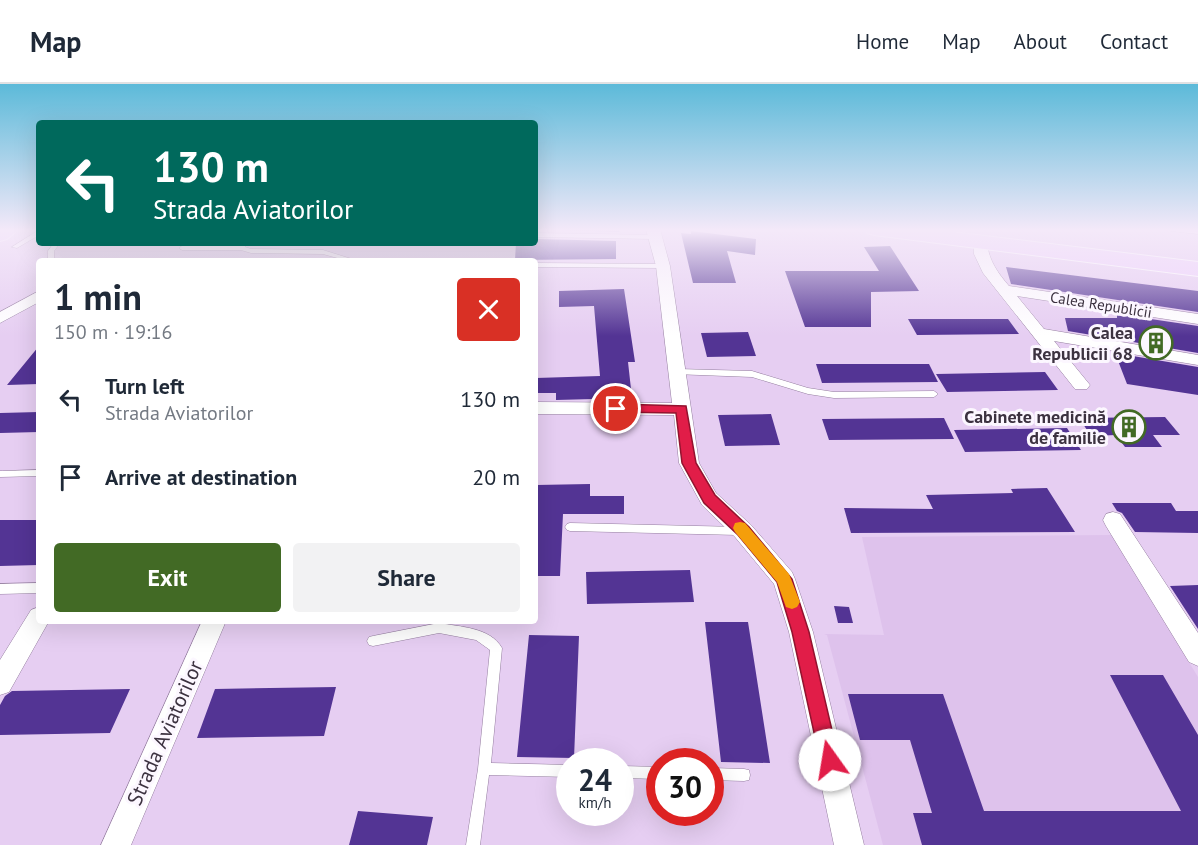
<!DOCTYPE html>
<html lang="en">
<head>
<meta charset="utf-8">
<style>
	body { margin:0; font-family:"PT Sans",sans-serif; background:#f2f2f3; color:#1f2937; height:100vh; display:flex; flex-direction:column; font-size:22px; white-space:nowrap }
	* { box-sizing:border-box; margin:0 }
	p { font-size:20px; color:#747a83 }
	.icon { flex:none; width:33px; height:33px; fill:none; stroke:currentColor; stroke-width:2; stroke-linecap:round; stroke-linejoin:round }
	.map { position:relative; flex:1; overflow:hidden }
	.drawer { position:absolute; left:36px; top:174px; width:502px; height:366px; display:flex; flex-direction:column; background:#fff; border-radius:6px; box-shadow:0 6px 24px #0002 }
	.drawer>* { flex:none }
	.top-card { position:absolute; left:36px; top:36px; width:502px; height:126px; border-radius:6px; box-shadow:0 6px 24px #0002; background:#00695c; color:#fff; overflow:hidden }
	.speed { position:absolute; left:556px; top:664px; display:flex; gap:12px; font-size:30px; font-weight:700; text-align:center }
	.speed>* { display:grid; place-content:center; width:78px; height:78px; border-radius:50%; background:#fff; box-shadow:0 6px 24px #0002; line-height:1 }
	.speed small { font-size:15px; font-weight:400 }
	.speed .limit { border:9px solid #d22; background:#fff; color:#111 }
	.pin { position:absolute; display:grid; place-items:center; width:51px; height:51px; color:#fff; margin:-26px; border:3px solid #fff; border-radius:50%; box-shadow:0 2px 6px #0007 }
	.me { position:absolute; width:66px; margin:-33px; rotate:347deg; stroke-linejoin:round; filter:drop-shadow(0 0 4px #0008) }
	.turn { display:flex; align-items:center; gap:21px; height:126px; padding:0 18px; font-size:27px }
	.turn .icon { width:78px; height:78px; stroke-width:2.5 }
	.turn b { display:block; font-size:42px; line-height:51px }
	.round { display:grid; place-items:center; flex:none; width:63px; height:63px; border-radius:6px; background:#f2f2f3 }
	.summary { display:flex; align-items:center; justify-content:space-between; height:102px; padding:0 18px }
	h1 { font-size:36px; font-weight:800; line-height:45px }
	.primary-button { display:flex; gap:12px; margin-top:auto; padding:12px 18px }
	.primary-button a { flex:1; height:69px; border-radius:6px; background:#426a25; color:#fff; font-size:24px; font-weight:800; line-height:69px; text-align:center }
	.primary-button a+a { background:#f2f2f3; color:#1f2937 }
	ul { padding:0; list-style:none }
	li { display:flex; align-items:center; gap:18px; height:78px; padding:0 18px }
	li div { flex:1 }
	li b { display:block; font-size:22px }
	li em { font-style:normal }
	header { display:flex; align-items:center; gap:36px; box-sizing:border-box; height:84px; padding:0 30px; background:#fff; border-bottom:2px solid #e0e1e3 }
	header strong { font-size:28px }
	nav { display:flex; gap:33px; margin-inline-start:auto; font-size:21px }
	.map>svg:first-child { display:block }
	.built { fill:#dec2ec }
	.building { fill:#533494 }
	.lines { fill:none; stroke-linecap:round; stroke-linejoin:round }
	.service-casing { stroke:#957fa0; stroke-width:1 }
	.minor-casing { stroke:#957fa0; stroke-width:1 }
	.primary-casing { stroke:#fff; stroke-width:2 }
	.service { fill:#fff; fill-rule:evenodd }
	.minor { fill:#fff; fill-rule:evenodd }
	.primary { fill:#eed0fd; fill-rule:evenodd }
	.route { fill:#e11d48; stroke:#92132f; stroke-width:1.5 }
	.slow { fill:#f59e0b }
	.labels { text-anchor:middle; stroke-width:6; stroke-linejoin:round; paint-order:stroke }
	.far-street-label { font-size:15px; fill:#3c3240; stroke:#fcf7ff }
	.poi-label { font-size:18px; font-weight:bold; fill:#3c3240; stroke:#fcf7ff; text-anchor:end }
	.near-street-label { font-size:21px; fill:#3c3240; stroke:#fcf7ff }
</style>
</head>
<body>
<header>
<strong>Map</strong>
<nav><a>Home</a><a>Map</a><a>About</a><a>Contact</a></nav>
</header>
<div class="map">
<svg width="1198" height="761" viewBox="0 0 1198 761">
	<rect width="100%" height="100%" fill="#e6cef2"/>
	<path class="built" d="M1112 451 1198 593V761H883L827 551 824 550 884 551 862 453Z"/>
	<path class="building" d="M536 145H621L619 148Z
		M691 147 756 155 755 171 727 167 736 199H693L681 149 691 150Z
		M536 155 616 157V175L515 176 516 159H536Z
		M890 162 919 207 871 208V243H805L785 187H879L864 163Z
		M1006 183 1198 207V228L1011 200Z
		M624 205 635 278H628L632 314 556 316V309H536V294L600 292 594 222 559 223V207Z
		M1117 230 1198 242V269L1068 247 1065 234H1117Z
		M908 235H1008L1019 250 917 251Z
		M748 248 756 272 707 273 701 249Z
		M39 262V300L7 301Z
		M1115 269 1198 283V311L1127 300Z
		M816 280H929L938 298 822 299Z
		M1045 288 1058 306 947 308 936 290Z
		M39 328V348L0 349V329Z
		M771 330 780 361 725 362 718 331Z
		M1165 333 1180 351H1153L1162 363H1125L1116 351 1091 352 1079 334Z
		M944 334 954 355 829 356 822 335Z
		M1067 344 1081 366 965 368 954 346Z
		M590 400V412H624V430H563L560 492H536V401Z
		M1047 404 1075 448 851 449 844 424 933 425 926 411 1013 409 1011 405Z
		M1112 419H1171L1176 427H1198V449L1135 448 1122 429 1117 427Z
		M0 436H39V481L0 482Z
		M690 486 694 518 587 520 586 488Z
		M1198 501V545L1170 502Z
		M834 522 849 523 853 539H838Z
		M705 538H748L770 679 721 678Z
		M529 551 579 552 574 674 517 673Z
		M1110 591H1163L1198 651V761H922L913 729H932L910 656H860L848 610H943L984 727H1181Z
		M336 603 324 652 197 654 215 605Z
		M130 605 110 649 0 651V621L5 612 12 607Z
		M358 727 433 733 427 761H349Z"/>
	<g class="lines">
		<g class="service-casing">
			<path id="service" d="M1168 145 1198 146V150L1171 147Z
				M39 146V151L17 164 12 163Z
				M536 149 655 151 658 153 655 155 536 153Z
				M54 159H60L54 167V175L58 177H48V167Z
				M240 159H246L245 163 251 165 323 166 358 177H348L323 170 251 169 241 166H182L179 164 182 162H239Z
				M536 179 663 180 666 182 663 184 536 183Z
				M677 285 752 287 808 304 834 308 934 307 938 310 934 313 834 314 808 310 752 293 674 290 673 288 674 286Z
				M39 386V392L0 393V387H2Z
				M570 439 739 443 742 444 744 447 742 450 739 451 570 447 567 446 565 443 567 440Z
				M39 499V509L0 510V500Z
				M439 539C460 543 490 543 502 564L491 679 570 681V693L489 691 480 761H466L478 685 490 566 476 556 439 549 373 562 369 561 367 557 369 553 373 552Z
				M621 682 660 683V695L621 694Z
				M711 684 744 685 749 686 750 691 749 696 744 697 711 696Z"/>
		</g>
		<g class="minor-casing">
			<path id="minor" d="M646 145H660L670 182 699 379 716 409 751 441 792 488 795 495 813 548 864 761H834L789 548 774 500 735 453 702 421 679 379 674 331 536 330V318L672 319 656 182Z
				M980 155 987 159C989 177 998 189 1009 202L1198 230V240L1017 212 1044 245 1198 271V281L1054 257 1090 301 1087 305H1075L983 189 974 170 973 159Z
				M39 207V218L0 239V228Z
				M1113 428 1120 430 1198 549V582L1189 578 1106 442 1103 436 1106 430Z
				M39 523V537H49L9 608 0 611V576L31 526Z
				M202 537H226L131 761H101Z"/>
		</g>
		<g class="primary-casing">
			<path id="primary" d="M0 145H19L7 155 0 157Z
				M864 145H927L1198 178V192L874 151 867 149Z"/>
		</g>
		<use href="#service" class="service"/>
		<use href="#minor" class="minor"/>
		<use href="#primary" class="primary"/>
	</g>
	<linearGradient id="sky" x2="0" y2="1"><stop stop-color="#5cbad9"/><stop offset="0.58" stop-color="#f4e9f9"/><stop offset="1" stop-color="#f4e9f9" stop-opacity="0"/></linearGradient>
	<rect width="1198" height="252" fill="url(#sky)"/>
	<path class="route" d="M616 320 686 322 696 379 715 411 749 443 792 495 809 548 839 676 837 682 830 685 823 682 820 676 792 548 777 498 738 451 704 419 682 379 676 329 611 328 609 325Z"/>
	<path class="slow" d="M740 438 745 439 789 490 800 518 797 523 792 525 786 523 777 498 735 448 733 444 735 439Z"/>
	<defs>
		<g id="building-ring" transform="scale(1.725)"><circle r="9.5" fill="#fcf7ff" stroke="#426a25" stroke-width="1.5"/><path d="M-4-6H4V6H1V3H-1V6H-4ZM-2.5-4.3h1.7v1.8h-1.7ZM.8-4.3h1.7v1.8H.8ZM-2.5-1h1.7V.8h-1.7ZM.8-1h1.7V.8H.8Z" fill="#426a25"/></g>
	</defs>
	<g fill-rule="evenodd">
		<use href="#building-ring" x="1156" y="259"/>
		<use href="#building-ring" x="1129" y="343"/>
	</g>
	<g class="labels">
		<g class="far-street-label">
			<text transform="translate(1101 221) rotate(9)" y="5">Calea Republicii</text>
		</g>
		<g class="poi-label">
			<text x="1133" y="255">Calea<tspan x="1133" dy="21">Republicii 68</tspan></text>
			<text x="1106" y="339">Cabinete medicină<tspan x="1106" dy="21">de familie</tspan></text>
		</g>
		<g class="near-street-label">
			<text transform="translate(165 649) rotate(-66)" y="7">Strada Aviatorilor</text>
		</g>
	</g>
</svg>
<div class="speed"><div>24<small>km/h</small></div><div class="limit">30</div></div>
<div class="pin" style="left:616px;top:325px;background:#d93025"><svg class="icon" aria-label="arrive" viewBox="0 0 24 24"><path d="M6 21V4h12l-3 4 3 4H6"/></svg></div>
<svg class="me" style="left:830px;top:676px" viewBox="-20 -20 40 40"><circle r="19" fill="#fff"/><path d="M0-13L10 11 0 6-10 11z" fill="#e11d48"/></svg>
<div class="top-card">
<div class="turn"><svg class="icon" aria-label="left" viewBox="0 0 24 24"><path d="M17 20v-9H6M10 6l-5 5 5 5"/></svg><div><b>130 m</b>Strada Aviatorilor</div></div>
</div>
<section class="drawer">
<div class="summary"><div><h1>1 min</h1><p>150 m · 19:16</p></div><a class="round" style="background:#d93025;color:#fff"><svg class="icon" aria-label="close" viewBox="0 0 24 24"><path d="M6 6l12 12M18 6L6 18"/></svg></a></div>
<ul>
<li><svg class="icon" aria-label="left" viewBox="0 0 24 24"><path d="M17 20v-9H6M10 6l-5 5 5 5"/></svg><div><b>Turn left</b><p>Strada Aviatorilor</p></div><em>130 m</em></li>
<li><svg class="icon" aria-label="arrive" viewBox="0 0 24 24"><path d="M6 21V4h12l-3 4 3 4H6"/></svg><div><b>Arrive at destination</b></div><em>20 m</em></li>
</ul>
<div class="primary-button"><a>Exit</a><a>Share</a></div>
</section>
</div>
</body>
</html>
